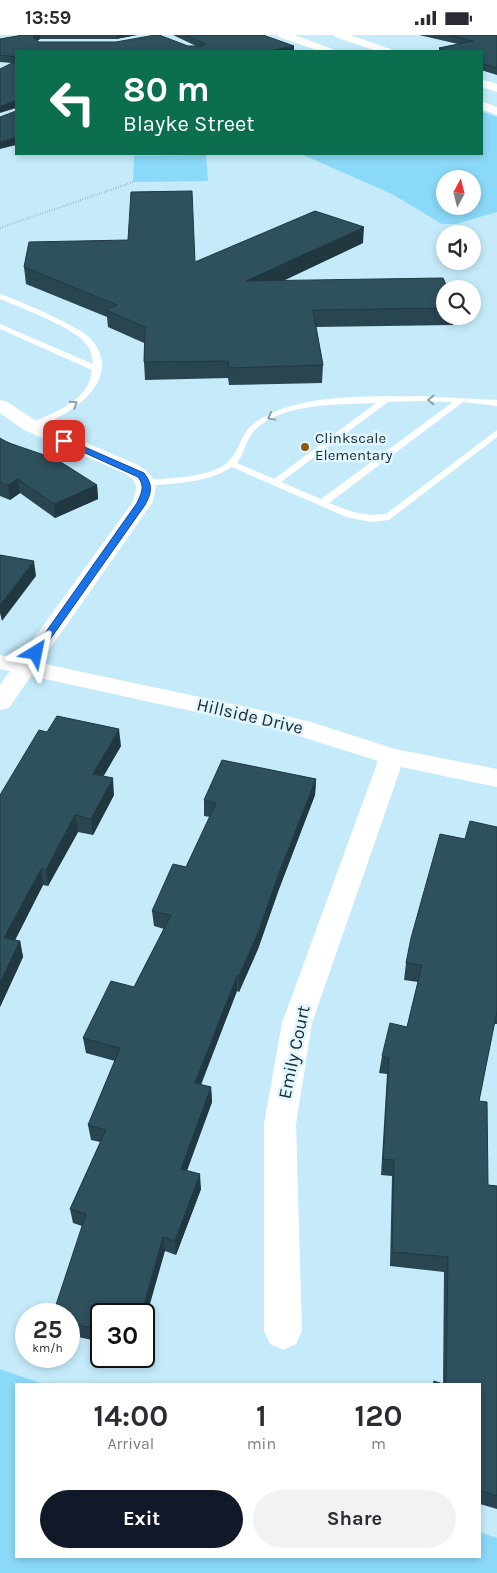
<!DOCTYPE html>
<html lang="en">
<head>
<meta charset="utf-8">
<style>
	body { margin:0; font-family:Karla,sans-serif; background:#f2f2f3; color:#2b2b33; height:100vh; display:flex; flex-direction:column; font-size:19px; white-space:nowrap }
	* { box-sizing:border-box; margin:0 }
	p { font-size:16px; color:#7c7c81 }
	.icon { flex:none; width:28px; height:28px; fill:none; stroke:currentColor; stroke-width:2; stroke-linecap:round; stroke-linejoin:round }
	.map { position:relative; flex:1; overflow:hidden }
	.details { position:absolute; left:15px; top:1348px; width:466px; height:175px; display:flex; flex-direction:column; background:#fff; border-radius:0px; box-shadow:0 2px 8px #0003 }
	.details>* { flex:none }
	.guide { position:absolute; left:15px; top:15px; width:468px; height:105px; border-radius:0px; box-shadow:0 2px 8px #0003; background:#0b6e4f; color:#fff; overflow:hidden }
	.needle { width:32px; rotate:7deg }
	.controls { position:absolute; left:436px; top:135px; display:grid; gap:10px }
	.controls a { display:grid; place-items:center; width:45px; height:45px; border-radius:50%; background:#fff; box-shadow:0 2px 8px #0003; font-size:25px }
	.speed { position:absolute; left:15px; top:1268px; display:flex; gap:10px; font-size:25px; font-weight:700; text-align:center }
	.speed>* { display:grid; place-content:center; width:65px; height:65px; border-radius:50%; background:#fff; box-shadow:0 2px 8px #0003; line-height:1 }
	.speed small { font-size:12px; font-weight:400 }
	.speed .limit { border:2px solid #111; border-radius:8px; background:#fff; color:#111 }
	.pin { position:absolute; display:grid; place-items:center; width:42px; height:42px; color:#fff; margin:-21px; border-radius:10px; box-shadow:0 2px 8px #0006 }
	.me { position:absolute; width:55px; margin:-28px; rotate:35deg; stroke-linejoin:round; filter:drop-shadow(0 0 4px #0008) }
	.turn { display:flex; align-items:center; gap:18px; height:105px; padding:0 25px; font-size:22px }
	.turn .icon { width:65px; height:65px; stroke-width:2.5 }
	.turn b { display:block; font-size:35px; line-height:42px }
	.eta { display:flex; justify-content:space-evenly; align-items:center; height:85px; text-align:center }
	.eta b { font-size:30px; font-weight:700; line-height:35px }
	.primary-button { display:flex; gap:10px; margin-top:auto; padding:10px 25px }
	.primary-button a { flex:1; height:58px; border-radius:30px; background:#111827; color:#fff; font-size:20px; font-weight:700; line-height:58px; text-align:center }
	.primary-button a+a { background:#f2f2f3; color:#2b2b33 }
	.status { display:flex; justify-content:space-between; align-items:center; height:35px; padding:0 25px; background:#fff; direction:ltr }
	.status svg { height:14px; fill:currentColor }
	.map>svg:first-child { display:block }
	.green { fill:#8bd9f8; fill-rule:evenodd }
	.lines { fill:none; stroke-linecap:round; stroke-linejoin:round }
	.path { stroke:#7d99a5; stroke-width:2; stroke-dasharray:0.5 2; stroke-linecap:butt }
	.service { fill:#fff; fill-rule:evenodd }
	.minor { fill:#fff; fill-rule:evenodd }
	.secondary { fill:#fff; fill-rule:evenodd }
	.wall { fill:#284550 }
	.shaded-wall { fill:#213841 }
	.building { fill:#2f505d; stroke:#213841 }
	.oneway { stroke:#989fa2 }
	.route { fill:#1a73e8; stroke:#114b97 }
	.poi-dot { fill:#90580f; stroke:#dff6ff; stroke-width:2 }
	.labels { text-anchor:middle; stroke-width:5; stroke-linejoin:round; paint-order:stroke }
	.far-poi-label { font-size:15px; fill:#1b2a30; stroke:#dff6ff; text-anchor:start }
	.street-label { font-size:18px; fill:#1b2a30; stroke:#dff6ff }
</style>
</head>
<body>
<div class="status"><b>13:59</b><svg viewBox="0 0 49 12"><path d="M0 12V9h3v3zM5 12V6h3v6zM10 12V3h3v9zM15 12V0h3v12zM26 1h20v11H26zM47 4h2v5h-2z"/></svg></div>
<div class="map">
<svg width="497" height="1538" viewBox="0 0 497 1538">
	<rect width="100%" height="100%" fill="#c5ebfb"/>
	<path class="green" d="M481 76 497 82V177L456 189H442L392 159 301 119H481ZM445 144H472V171H445Z
		M206 120 208 146 133 147 134 121Z
		M0 1334 43 1349H16V1521H480V1497L497 1503V1538H0Z"/>
	<g class="lines">
		<path class="path" d="M0 193 133 147"/>
		<path class="service" d="M0 259C16 264 78 291 89 302 129 344 68 383 31 394L27 391 28 389C53 378 90 366 92 335L0 294V289L93 329C92 322 91 315 87 310 76 293 21 273 0 264Z
			M419 361 497 365V371L463 367 329 468C349 476 364 482 386 479L497 395V402L389 485 370 487 346 482 232 432C208 448 175 448 147 451L142 448 147 445C170 443 220 443 233 421 244 404 242 394 262 383 304 358 371 362 419 361ZM419 366 453 367 321 464 281 447 388 367ZM376 368 274 444 237 428C244 419 246 405 253 397 280 367 339 370 376 368Z"/>
		<path class="minor" d="M0 365 6 366 38 387 138 430C155 441 159 448 152 468L40 628 261 675 311 687 395 714 497 734V752L401 732 312 988 296 1089 302 1296 296 1309 283 1315 270 1309 264 1296V1089L282 988 378 726 296 700 261 691 31 641 9 673 0 675V650L10 636 0 634V620L19 624 132 468C138 452 139 447 124 438L24 395 0 378Z"/>
		<path class="secondary" d="M278 0H294L333 14 335 16H319L279 2Z
			M334 0H350L391 14 393 16H377L335 2Z
			M481 44 497 49V57L481 52Z
			M481 66 497 72V80L481 74Z"/>
	</g>
	<path class="wall" d="M23 0H137L116 4H40L37 6 39 7 196 11 173 0H263L294 16H16V73L12 28 0 27V4Z
		M419 0H497V40L481 35V16H439V13L458 9Z
		M363 208 283 246 445 254V281H454L453 290 316 292 323 330 322 348 229 350 228 343 145 345 144 327V308L108 292 107 282 26 249 24 232 195 227Z
		M0 403 97 450 98 464 55 483 20 458 10 465 0 461Z
		M121 711 103 741 114 760 93 800 78 797 48 851 43 850 15 905 20 906 23 922 0 972V760Z
		M316 744 315 760 279 854 258 914 239 957 237 956 201 1050 211 1052 212 1067 187 1136 201 1154 176 1220 165 1216 101 1279V1307L69 1300V1279L82 1191 73 1188 70 1174 100 1107 91 1105 88 1090 115 1026 86 1018 83 1003 134 952 164 894 154 891 152 876 186 832 210 782 204 781V765Z
		M497 792V989H494L479 1066 488 1150 497 1151V1474L480 1469V1349H443L444 1237 390 1231 392 1141 381 1140 387 1039 379 1038 382 1021 407 992 418 947 404 945 406 928 465 804Z"/>
	<path class="shaded-wall" d="M36 0H40V4L33 8V2Z
		M116 0H137L116 4Z
		M294 11V16H270Z
		M16 65V73L0 78V71Z
		M16 102V110L0 114V107Z
		M364 192 363 208 246 263V246Z
		M18 444 20 458 10 465 8 450Z
		M97 450 98 464 55 483 54 469Z
		M34 526 36 541 2 586 0 578V570Z
		M119 694 121 711 95 756 93 739Z
		M113 743 114 760 93 800 91 784Z
		M316 744 315 760 279 854 258 914 239 957V941Z
		M75 780 78 797 48 851 46 835Z
		M41 834 43 850 8 919 4 903Z
		M20 906 23 922 0 972V948Z
		M237 941V956L195 1063V1048Z
		M211 1052 212 1067 182 1148 181 1134Z
		M200 1139 201 1154 176 1220 175 1206Z
		M163 1202 165 1216 144 1290V1279H141Z"/>
	<path class="building" d="M23 0H36L33 2 39 7H116L155 0H159L188 11H203L205 9 186 0H263L294 11 270 16H16V22L0 20V4Z
		M449 0H497V33L481 28V16H448L439 13 473 6Z
		M16 26V66L0 71V34Z
		M16 76V102L0 107V82Z
		M192 156 195 227 315 176 364 192 246 246 443 243 448 254H445V273L313 275 323 330 229 333 228 326 144 327 145 292 106 275 117 270 24 232 29 207 128 205 131 157Z
		M0 403 6 407 56 424 97 450 54 469 18 444 8 450 0 448Z
		M0 520 34 526 0 570Z
		M57 681 119 694 93 739 113 743 91 784 75 780 46 835 41 834 4 903 20 906 0 948V760L39 695 47 697Z
		M222 725 316 744 279 838 258 898 239 941H237L195 1048 211 1052 181 1134 200 1139 175 1206 163 1202 141 1279H101V1295L69 1288V1279H53L86 1179 70 1174 106 1095 88 1090 120 1013 83 1003 111 946 134 952 171 880 152 876 173 829 186 832 216 768 204 765Z
		M470 786 497 792V976L479 1066 487 1067 488 1150 497 1151V1461L480 1455V1349H446L448 1222 392 1217 394 1125 383 1124 389 1023 382 1021 390 988 407 992 422 930 406 928 411 903 440 799 465 804Z
		M434 1346 443 1349H433Z"/>
	<defs><path id="oneway-chevron" d="M-2-3.5L2.5 0L-2 3.5" fill="none" stroke-width="1.6" stroke-linecap="round" stroke-linejoin="round" transform="scale(1.25)"/></defs>
	<g class="oneway">
		<use href="#oneway-chevron" transform="translate(431 365) rotate(180)"/>
		<use href="#oneway-chevron" transform="translate(74 369) rotate(-33)"/>
		<use href="#oneway-chevron" transform="translate(271 382) rotate(151)"/>
	</g>
	<path class="route" d="M64 403 144 438C153 450 152 457 145 470L39 620 36 621 31 618 137 468C142 457 145 451 138 442L61 407V404Z"/>
	<circle class="poi-dot" cx="305" cy="412" r="5"/>
	<g class="labels">
		<g class="far-poi-label">
			<text x="315" y="408">Clinkscale<tspan x="315" dy="17">Elementary</tspan></text>
		</g>
		<g class="street-label">
			<text transform="translate(250 681) rotate(13)" y="6">Hillside Drive</text>
			<text transform="translate(294 1017) rotate(-78)" y="6">Emily Court</text>
		</g>
	</g>
</svg>
<div class="controls">
<a><svg class="needle" viewBox="-14 -14 28 28"><path d="M0-13l5 13h-10z" fill="#e53935"/><path d="M0 13l5-13h-10z" fill="#7c7c81"/></svg></a>
<a><svg class="icon" aria-label="sound" viewBox="0 0 24 24"><path d="M4 9h4l5-4v14l-5-4H4zM17 9q2 3 0 6"/></svg></a>
<a><svg class="icon" aria-label="search" viewBox="0 0 24 24"><circle cx="10" cy="10" r="6"/><path d="M15 15l6 6"/></svg></a>
</div>
<div class="speed"><div>25<small>km/h</small></div><div class="limit">30</div></div>
<div class="pin" style="left:64px;top:406px;background:#d93025"><svg class="icon" aria-label="arrive" viewBox="0 0 24 24"><path d="M6 21V4h12l-3 4 3 4H6"/></svg></div>
<svg class="me" style="left:36px;top:618px" viewBox="-20 -20 40 40"><path d="M0-17L14 15 0 8-14 15z" fill="#1a73e8" stroke="#fff" stroke-width="4"/></svg>
<div class="guide">
<div class="turn"><svg class="icon" aria-label="left" viewBox="0 0 24 24"><path d="M17 20v-9H6M10 6l-5 5 5 5"/></svg><div><b>80 m</b>Blayke Street</div></div>
</div>
<section class="details">
<div class="eta">
<div><b>14:00</b><p>Arrival</p></div>
<div><b>1</b><p>min</p></div>
<div><b>120</b><p>m</p></div>
</div>
<div class="primary-button"><a>Exit</a><a>Share</a></div>
</section>
</div>
</body>
</html>
